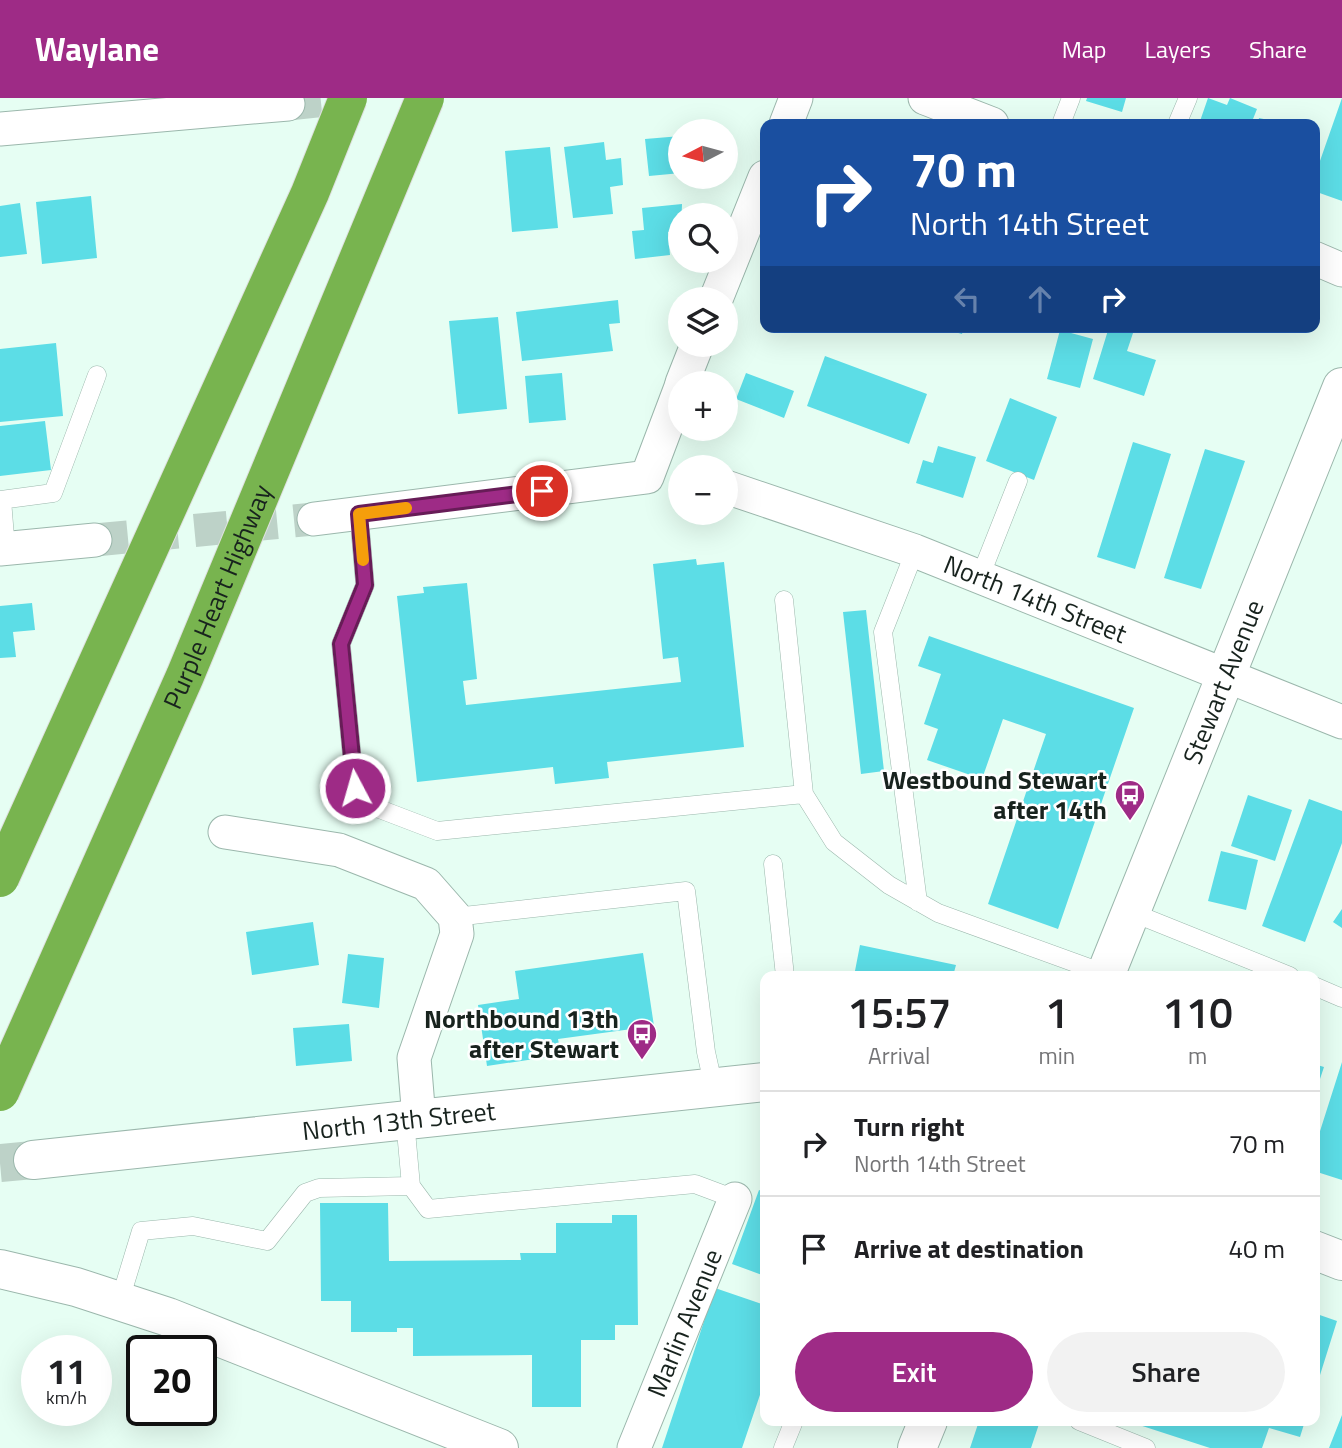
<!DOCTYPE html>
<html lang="en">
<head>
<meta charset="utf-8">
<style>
	body { margin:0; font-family:"Titillium Web",sans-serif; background:#f2f2f2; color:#202124; height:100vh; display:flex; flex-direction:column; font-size:26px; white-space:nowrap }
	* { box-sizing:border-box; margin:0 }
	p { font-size:23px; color:#757577 }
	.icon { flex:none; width:38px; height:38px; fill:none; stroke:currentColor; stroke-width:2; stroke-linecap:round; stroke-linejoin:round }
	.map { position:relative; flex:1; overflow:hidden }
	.drawer { position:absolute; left:760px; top:873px; width:560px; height:455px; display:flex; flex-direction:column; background:#fff; border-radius:14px; box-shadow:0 7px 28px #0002 }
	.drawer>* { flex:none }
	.banner { position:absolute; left:760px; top:21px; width:560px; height:214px; border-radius:14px; box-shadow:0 7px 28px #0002; background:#1a4fa0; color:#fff; overflow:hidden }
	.needle { width:46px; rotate:264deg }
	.buttons { position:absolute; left:668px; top:21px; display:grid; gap:14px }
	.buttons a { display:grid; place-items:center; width:70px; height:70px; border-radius:50%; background:#fff; box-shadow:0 7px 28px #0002; font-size:35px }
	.speed { position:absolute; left:21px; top:1237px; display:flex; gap:14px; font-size:35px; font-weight:700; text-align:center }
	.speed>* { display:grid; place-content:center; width:91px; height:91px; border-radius:50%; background:#fff; box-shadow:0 7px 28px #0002; line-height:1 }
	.speed small { font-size:18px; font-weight:400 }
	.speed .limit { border:4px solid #111; border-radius:10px; background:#fff; color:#111 }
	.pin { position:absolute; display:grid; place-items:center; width:60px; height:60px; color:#fff; margin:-30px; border:4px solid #fff; border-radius:50%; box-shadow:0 2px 7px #0007 }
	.me { position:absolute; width:77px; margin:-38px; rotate:354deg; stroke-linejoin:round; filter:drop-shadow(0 0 5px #0008) }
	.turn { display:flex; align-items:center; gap:24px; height:147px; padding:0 35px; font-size:32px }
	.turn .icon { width:91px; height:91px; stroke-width:2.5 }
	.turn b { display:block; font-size:49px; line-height:60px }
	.lanes { display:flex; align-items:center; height:66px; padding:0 35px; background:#0003; justify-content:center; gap:35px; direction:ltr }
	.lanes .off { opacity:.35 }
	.eta { display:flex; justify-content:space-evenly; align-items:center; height:119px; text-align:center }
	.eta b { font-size:42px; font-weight:600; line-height:49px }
	.cta { display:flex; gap:14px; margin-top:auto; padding:14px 35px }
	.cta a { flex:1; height:80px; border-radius:42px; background:#9e2b86; color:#fff; font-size:28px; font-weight:600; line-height:80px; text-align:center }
	.cta a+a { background:#f2f2f2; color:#202124 }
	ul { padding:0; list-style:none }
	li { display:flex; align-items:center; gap:21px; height:105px; padding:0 35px; border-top:2px solid #e0e0e0 }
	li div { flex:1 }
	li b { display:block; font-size:26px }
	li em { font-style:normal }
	header { display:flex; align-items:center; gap:42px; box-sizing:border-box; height:98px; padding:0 35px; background:#9e2b86; color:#fff }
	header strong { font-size:33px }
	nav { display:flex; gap:38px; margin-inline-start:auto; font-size:24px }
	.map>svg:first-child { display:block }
	.building { fill:#5cdde6 }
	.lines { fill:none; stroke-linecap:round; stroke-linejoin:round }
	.minor-tunnel { stroke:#bdd2c8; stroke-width:33; stroke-dasharray:33 17; stroke-linecap:butt }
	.secondary-tunnel { stroke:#bdd2c8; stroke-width:38; stroke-dasharray:38 19; stroke-linecap:butt }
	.service-casing { stroke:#9bb7ac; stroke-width:19 }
	.minor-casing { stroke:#9bb7ac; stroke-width:35 }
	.secondary-casing { stroke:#9bb7ac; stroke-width:40 }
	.service { stroke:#fff; stroke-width:18 }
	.minor { stroke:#fff; stroke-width:33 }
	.secondary { stroke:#fff; stroke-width:38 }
	.motorway-bridge-casing { stroke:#dfe0e0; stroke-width:40; stroke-linecap:butt }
	.motorway-bridge { stroke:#78b44f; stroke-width:38 }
	.route-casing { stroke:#671c57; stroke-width:18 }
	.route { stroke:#9e2b86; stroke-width:12 }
	.slow { stroke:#f59e0b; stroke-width:12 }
	.labels { text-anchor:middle; stroke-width:5; stroke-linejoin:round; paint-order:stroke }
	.street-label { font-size:26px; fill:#18231e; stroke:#fff }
	.poi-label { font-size:26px; font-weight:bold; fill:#18231e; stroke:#fff; text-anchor:end }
</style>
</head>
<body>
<header>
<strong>Waylane</strong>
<nav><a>Map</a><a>Layers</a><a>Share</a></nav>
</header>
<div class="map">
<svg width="1342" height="1350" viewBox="0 0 1342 1350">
	<rect width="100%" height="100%" fill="#e6fef3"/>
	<path class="building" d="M1087 0H1126L1122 14 1086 3Z
		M1208 0 1227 7 1230 0 1257 11 1251 26H1199Z
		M1342 0V103L1314 93V80Z
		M1259 20 1282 25V26H1258Z
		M681 38V75L649 78 645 41Z
		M604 44 606 62 621 60 623 87 610 89 613 116 573 120 564 49Z
		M550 49 558 130 512 134 505 53Z
		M91 98 97 160 42 166 36 104Z
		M20 105 27 156 0 159V108Z
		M682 106 681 133 668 134 670 157 635 161 632 133 644 132 642 110Z
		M618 202 620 225 609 226 613 253 522 263 516 214Z
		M498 219 507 311 458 316 449 223Z
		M936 229H964L962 236Z
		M1109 229H1135L1127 253 1156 262 1144 298 1093 281Z
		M1060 232 1093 241 1080 290 1047 281Z
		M56 245 63 318 0 324V251Z
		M825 258 927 296 909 346 807 308Z
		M562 275 566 322 529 325 525 278Z
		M746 275 794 293 784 320 736 301Z
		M1010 300 1057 319 1034 382 986 363Z
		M45 323 51 372 0 378V328Z
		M1133 344 1171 356 1135 471 1097 459Z
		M938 348 976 359 963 400 916 385 923 362 933 365Z
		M1205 351 1245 363 1201 491 1164 480Z
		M696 461 697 467 724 464 744 649 607 664 609 680 555 686 553 669 417 684 397 498 424 495 423 489 467 485 477 581 463 583 466 607 681 584 678 559 663 561 653 466Z
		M32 505 35 532 13 534 16 559 0 560V508Z
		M866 512 884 673 861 676 843 514Z
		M929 538 1134 610 1058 831 988 806 1046 636 1003 621 982 681 927 662 938 631 924 626 941 576 918 568Z
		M1248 697 1292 712 1275 763 1231 748Z
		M1309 701 1342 713V745L1305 844 1262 828Z
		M1221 753 1258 762 1246 812 1208 803Z
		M1342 811V830L1333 824Z
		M313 824 319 867 252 877 246 834Z
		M860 847 956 867 953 878H854Z
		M643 855 654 928 558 941 561 957 487 968 478 907 519 901 515 873Z
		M348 856 384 860 379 910 342 905Z
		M349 926 352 963 296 968 293 930Z
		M1342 964V1082L1314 1073V1052Z
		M1314 966 1324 969 1315 996H1314Z
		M759 1092 765 1094V1178L732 1166Z
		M320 1105H388L389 1163 521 1162 520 1155H556V1125H612V1117H637L638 1227H615V1242H581V1309H532V1257L413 1258V1230H397V1234H351V1203H321Z
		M715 1190 765 1207V1282L742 1350H662Z
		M1314 1215 1337 1223 1315 1293 1314 1292Z
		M1342 1317V1350H1329Z
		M979 1323H1040L1031 1350H970Z
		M1127 1323H1305L1300 1339 1269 1330 1262 1350H1210Z"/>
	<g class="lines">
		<path class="minor-tunnel" d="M288 6 345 0
			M95 442 314 421"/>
		<path class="secondary-tunnel" d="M0 1065 33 1062"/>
		<g class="service-casing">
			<path id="service" d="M1061 26 1071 0
				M1177 26 1188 0
				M0 402 53 395 97 277
				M2 402 6 451
				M359 417 365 487 341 546 355 690 369 707 437 733 804 696
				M915 453 883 534 918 804
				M980 479 1018 383
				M784 502 804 696 834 744 889 787 938 815 1106 876
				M773 766 785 878
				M1131 814 1290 878
				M455 819 686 793 706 954 714 990
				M1314 888 1342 900
				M405 1022 411 1088 428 1111 695 1086 735 1101
				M120 1202 141 1133 193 1128 267 1143 305 1095 319 1090 411 1088
				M1079 1323 1146 1350
				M783 1350 794 1323"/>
		</g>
		<g class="minor-casing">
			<g id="minor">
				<path d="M925 0 992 26"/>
				<path d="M786 26 796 0"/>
				<path d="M0 31 288 6"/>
				<path d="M1314 160 1342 172"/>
				<path d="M716 201 765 79"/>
				<path d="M682 285 697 247"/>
				<path id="s1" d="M726 389 915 453 1342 624"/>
				<path d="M314 421 647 379 681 289"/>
				<path d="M0 451 95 442"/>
				<path d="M225 734 339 752 426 786 455 819 457 836 414 960 419 1021"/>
				<path id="s2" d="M634 1350 735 1101"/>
			</g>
		</g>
		<g class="secondary-casing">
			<g id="secondary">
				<path id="s3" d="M1105 878 1342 289"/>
				<path id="s4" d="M33 1062 765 984"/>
				<path d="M1314 1152 1342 1163"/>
				<path d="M0 1171 76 1189 168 1219 499 1350"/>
				<path d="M917 1350 928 1323"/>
			</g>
		</g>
		<use href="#service" class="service"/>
		<use href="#minor" class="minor"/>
		<use href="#secondary" class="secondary"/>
		<g class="motorway-bridge-casing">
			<g id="motorway-bridge">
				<path d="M0 780 310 95 348 0"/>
				<path id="s5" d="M0 994 185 578 425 0"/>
			</g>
		</g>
		<use href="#motorway-bridge" class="motorway-bridge"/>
	</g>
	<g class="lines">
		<g class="route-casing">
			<path id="route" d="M355 690 341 546 365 487 359 416 542 393"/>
		</g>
		<use href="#route" class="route"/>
		<path class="slow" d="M363 462 359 416 406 410"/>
	</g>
	<defs>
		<g id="bus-pin" transform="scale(1.575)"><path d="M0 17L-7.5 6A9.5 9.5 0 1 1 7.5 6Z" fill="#9e2b86" stroke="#fff"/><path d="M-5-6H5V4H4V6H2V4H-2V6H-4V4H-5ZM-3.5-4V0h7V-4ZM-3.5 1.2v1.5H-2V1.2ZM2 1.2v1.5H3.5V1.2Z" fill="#fff"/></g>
	</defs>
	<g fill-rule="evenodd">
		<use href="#bus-pin" x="1130" y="697"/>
		<use href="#bus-pin" x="642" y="936"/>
	</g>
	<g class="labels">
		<g class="street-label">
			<text dy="9" stroke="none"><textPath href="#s5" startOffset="541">Purple Heart Highway</textPath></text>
			<text dy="9" stroke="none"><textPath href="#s1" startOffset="329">North 14th Street</textPath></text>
			<text dy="9" stroke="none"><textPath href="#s3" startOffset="317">Stewart Avenue</textPath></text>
			<text dy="9" stroke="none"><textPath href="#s4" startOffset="368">North 13th Street</textPath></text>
			<text dy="9" stroke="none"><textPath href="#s2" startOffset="135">Marlin Avenue</textPath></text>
		</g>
		<g class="poi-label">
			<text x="1107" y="691">Westbound Stewart<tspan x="1107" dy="30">after 14th</tspan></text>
			<text x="619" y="930">Northbound 13th<tspan x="619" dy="30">after Stewart</tspan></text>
		</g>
	</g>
</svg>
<div class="buttons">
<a><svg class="needle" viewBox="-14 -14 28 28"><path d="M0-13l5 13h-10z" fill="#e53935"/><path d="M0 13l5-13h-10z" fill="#757577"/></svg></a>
<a><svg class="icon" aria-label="search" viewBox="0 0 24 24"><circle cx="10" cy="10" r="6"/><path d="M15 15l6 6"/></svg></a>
<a><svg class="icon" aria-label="layers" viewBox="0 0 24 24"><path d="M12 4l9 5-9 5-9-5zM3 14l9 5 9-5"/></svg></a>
<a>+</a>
<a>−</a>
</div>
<div class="speed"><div>11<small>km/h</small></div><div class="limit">20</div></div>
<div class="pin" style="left:542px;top:393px;background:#d93025"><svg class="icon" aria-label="arrive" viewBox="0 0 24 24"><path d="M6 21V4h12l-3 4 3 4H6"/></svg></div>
<svg class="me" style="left:355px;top:690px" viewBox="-20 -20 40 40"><circle r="17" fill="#9e2b86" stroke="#fff" stroke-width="3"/><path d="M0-11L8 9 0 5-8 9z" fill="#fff"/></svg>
<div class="banner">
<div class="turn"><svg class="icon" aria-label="right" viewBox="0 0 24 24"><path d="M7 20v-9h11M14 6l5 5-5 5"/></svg><div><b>70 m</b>North 14th Street</div></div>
<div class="lanes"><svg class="icon off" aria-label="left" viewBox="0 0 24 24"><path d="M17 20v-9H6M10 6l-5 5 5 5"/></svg><svg class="icon off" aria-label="ahead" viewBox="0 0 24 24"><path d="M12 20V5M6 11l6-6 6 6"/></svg><svg class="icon" aria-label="right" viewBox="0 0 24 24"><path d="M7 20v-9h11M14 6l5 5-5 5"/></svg></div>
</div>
<section class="drawer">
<div class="eta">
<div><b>15:57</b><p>Arrival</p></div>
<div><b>1</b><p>min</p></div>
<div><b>110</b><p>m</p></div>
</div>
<ul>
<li><svg class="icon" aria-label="right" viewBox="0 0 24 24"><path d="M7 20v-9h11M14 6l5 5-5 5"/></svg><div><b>Turn right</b><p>North 14th Street</p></div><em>70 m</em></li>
<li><svg class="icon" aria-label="arrive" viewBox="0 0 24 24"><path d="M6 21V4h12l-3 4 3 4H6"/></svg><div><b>Arrive at destination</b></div><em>40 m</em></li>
</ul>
<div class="cta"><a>Exit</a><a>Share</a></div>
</section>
</div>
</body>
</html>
